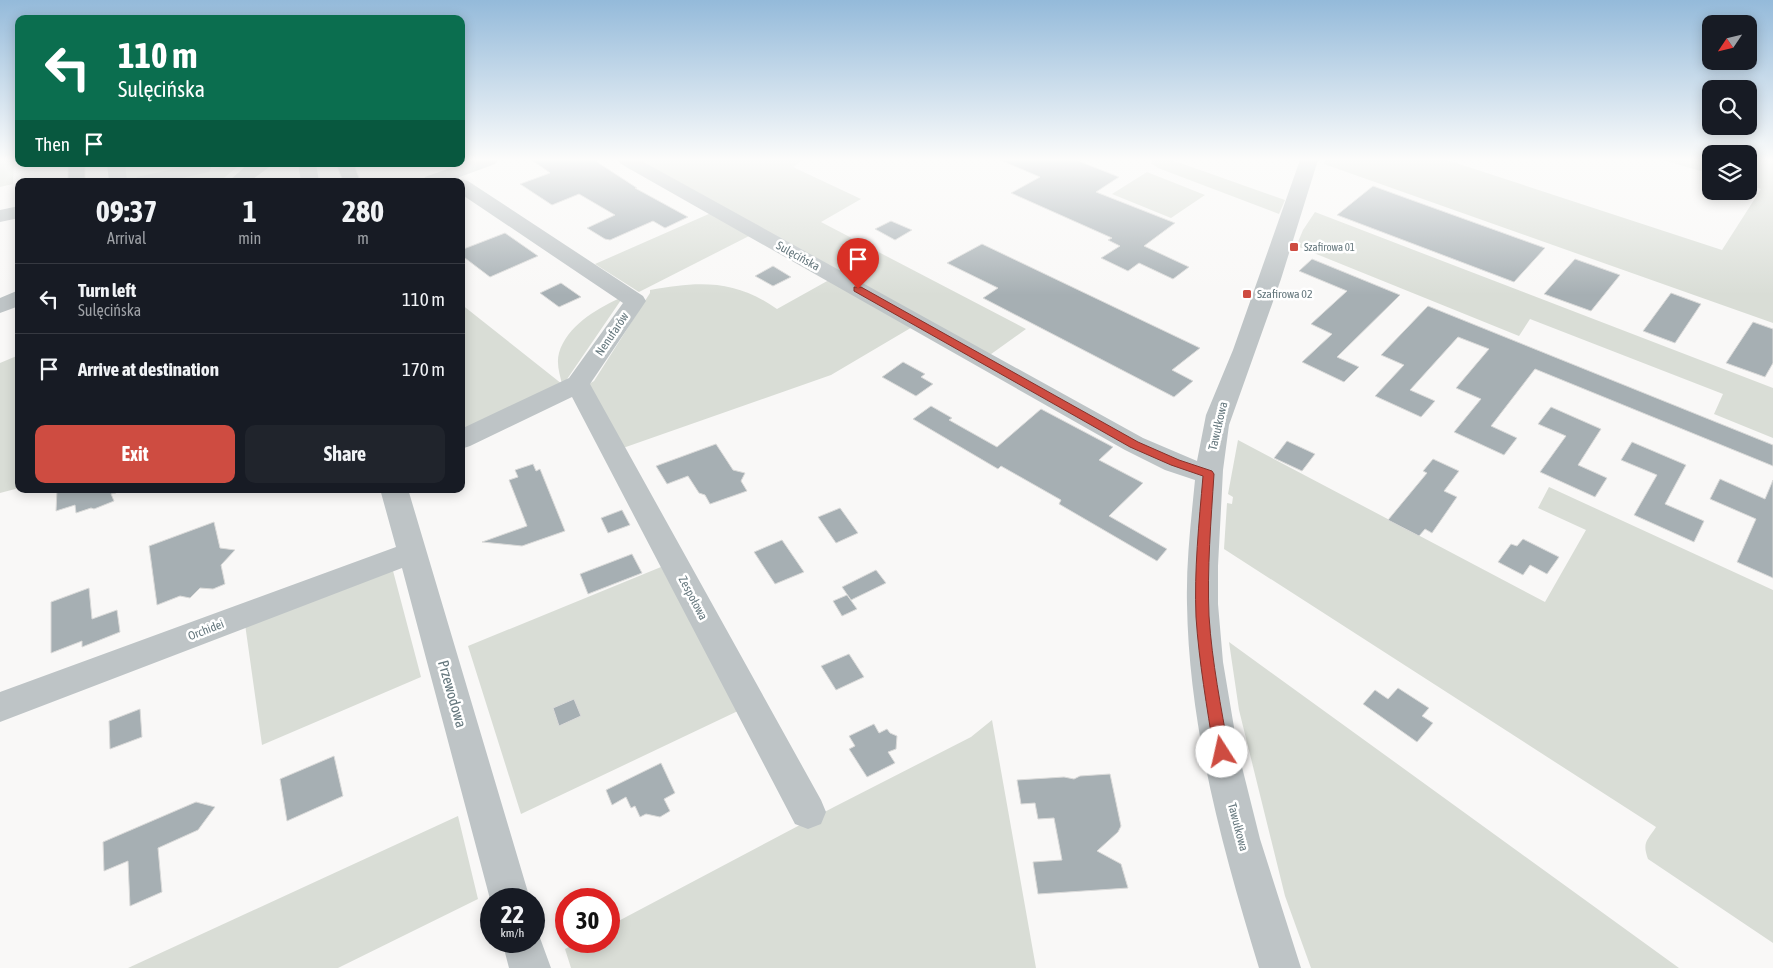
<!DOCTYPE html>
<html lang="en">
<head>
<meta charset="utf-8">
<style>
	body { margin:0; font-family:"Asap Condensed",sans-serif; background:#20242c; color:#f1f3f6; height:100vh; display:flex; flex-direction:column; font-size:19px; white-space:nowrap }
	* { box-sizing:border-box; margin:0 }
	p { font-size:16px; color:#9ea1a6 }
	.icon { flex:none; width:28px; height:28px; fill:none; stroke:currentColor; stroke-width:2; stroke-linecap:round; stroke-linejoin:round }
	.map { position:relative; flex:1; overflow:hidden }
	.sheet { position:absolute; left:15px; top:178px; width:450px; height:315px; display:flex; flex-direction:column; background:#171b24; border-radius:10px; box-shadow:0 2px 12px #0003 }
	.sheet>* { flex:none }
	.guide { position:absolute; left:15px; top:15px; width:450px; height:152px; border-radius:10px; box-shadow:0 2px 12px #0003; background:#0b6e4f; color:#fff; overflow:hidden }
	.needle { width:32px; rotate:235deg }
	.fabs { position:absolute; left:1702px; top:15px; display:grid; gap:10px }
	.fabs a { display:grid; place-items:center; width:55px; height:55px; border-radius:10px; background:#171b24; box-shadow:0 2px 12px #0003; font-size:25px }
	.speed { position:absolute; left:480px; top:888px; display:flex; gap:10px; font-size:25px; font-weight:700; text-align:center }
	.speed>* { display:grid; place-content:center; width:65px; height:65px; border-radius:50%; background:#171b24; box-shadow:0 2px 12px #0003; line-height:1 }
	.speed small { font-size:12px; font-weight:400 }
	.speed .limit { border:8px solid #d22; background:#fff; color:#111 }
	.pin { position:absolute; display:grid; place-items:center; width:42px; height:42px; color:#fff; margin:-51px -21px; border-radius:50% 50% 50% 0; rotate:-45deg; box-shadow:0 0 5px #0007 }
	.pin .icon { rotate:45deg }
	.me { position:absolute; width:55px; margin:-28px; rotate:350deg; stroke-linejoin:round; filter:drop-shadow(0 0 4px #0008) }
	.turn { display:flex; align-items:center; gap:18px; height:105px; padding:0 20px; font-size:22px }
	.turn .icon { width:65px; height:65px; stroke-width:2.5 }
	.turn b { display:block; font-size:35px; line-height:42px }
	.then { display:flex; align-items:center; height:48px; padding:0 20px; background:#0003; gap:10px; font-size:19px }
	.eta { display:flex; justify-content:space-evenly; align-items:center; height:85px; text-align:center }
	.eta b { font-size:30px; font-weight:700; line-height:35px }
	.cta { display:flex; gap:10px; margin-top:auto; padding:10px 20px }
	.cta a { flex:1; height:58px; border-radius:10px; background:#ce4c41; color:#fff; font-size:20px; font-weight:700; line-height:58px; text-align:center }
	.cta a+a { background:#20242c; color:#f1f3f6 }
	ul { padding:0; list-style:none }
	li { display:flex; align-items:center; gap:15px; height:70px; padding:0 20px; border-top:1px solid #363941 }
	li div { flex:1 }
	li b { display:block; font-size:19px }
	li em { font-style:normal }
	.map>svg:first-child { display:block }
	.green { fill:#d9ddd6 }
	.building { fill:#a6afb3; stroke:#dadad9 }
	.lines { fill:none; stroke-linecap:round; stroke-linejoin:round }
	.minor { fill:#bec4c6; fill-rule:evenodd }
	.route { fill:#ce4c41; stroke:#86312a }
	.poi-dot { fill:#ce4c41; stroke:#fff; stroke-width:2 }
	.labels { text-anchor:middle; stroke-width:5; stroke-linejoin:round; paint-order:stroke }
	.far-poi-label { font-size:11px; fill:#66787e; stroke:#fff; text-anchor:start }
	.street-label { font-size:12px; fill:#66787e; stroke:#fff }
	.poi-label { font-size:12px; fill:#66787e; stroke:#fff; text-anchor:start }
	.near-street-label { font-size:15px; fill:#66787e; stroke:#fff }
</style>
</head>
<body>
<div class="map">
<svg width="1773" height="968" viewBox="0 0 1773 968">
	<rect width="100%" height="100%" fill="#f9f8f7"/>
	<path class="green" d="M0 160H14L13 184 0 187Z
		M634 160H803L793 167 861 199 821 222 1026 329 987 357Z
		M1153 160H1172L1285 200 1279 214 1158 168 1151 163Z
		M1325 160H1447L1722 250 1761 189 1749 185V160H1773V323L1324 164Z
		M1663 160H1711V174Z
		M122 164H200L126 181H124Z
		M236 164H241L220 181H164Z
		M1147 172 1205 195 1171 218 1112 194Z
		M1315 212 1773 388V438L1714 414 1723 394 1530 319 1519 336 1299 247 1301 243 1298 242 1303 230Z
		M711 213 751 235 639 292 595 264Z
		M829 280 914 326 831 375 623 448 589 384 594 381 650 293V290C698 281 735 279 777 309Z
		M618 299 621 300 563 385 461 432V304L562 384C560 375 556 364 559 353 567 326 595 310 618 299Z
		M19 355V488L0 493V363Z
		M1238 440 1545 602 1586 530 1538 508 1549 487 1773 590V943L1648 859C1642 842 1647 841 1656 827L1224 549 1227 503 1232 504 1233 497 1228 494Z
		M392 567 421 677 262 745 245 624Z
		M661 567 740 710 521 814 468 646Z
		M1229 642 1679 968H1311L1285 896 1239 710Z
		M992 720 1036 968H571L565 949 580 941H609V926L834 807 971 737Z
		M458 816 478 899 338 968H128Z"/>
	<path class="building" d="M532 160H594L637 188H635L688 217 665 228 653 221 610 240 605 239 587 228 615 215 579 194 552 205 520 184 550 173Z
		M1000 160H1076L1119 177 1096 192 1175 223 1144 246 1189 267 1173 279 1139 263 1128 271 1101 258 1120 246 1108 240 1112 238 1011 193 1040 177Z
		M68 164H85V181H68Z
		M336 164H354L360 181H343Z
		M1373 186 1406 198 1545 248 1514 282 1337 215Z
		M891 221 912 230 895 240 875 229Z
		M505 233 538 256 490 277 461 255V250Z
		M982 244 1200 348 1172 370 1193 381 1174 397 983 298 998 288 947 263Z
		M1312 259 1400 295 1337 357 1359 367 1344 382 1302 362 1332 334 1311 324 1347 291 1299 271Z
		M1575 259 1620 275 1591 311 1544 294Z
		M773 266 791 277 773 286 755 276Z
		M561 283 581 297 559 307 540 293Z
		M1671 293 1701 304 1675 343 1643 331Z
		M1428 306 1773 445V466L1535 369 1491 426 1517 438 1504 455 1454 432 1481 399 1456 388 1489 349 1458 337 1410 390 1435 401 1421 417 1375 396 1404 365 1381 355Z
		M1753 322 1773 329V363L1765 377 1726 363Z
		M903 362 925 374 921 377 933 384 916 396 882 377Z
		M931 406 952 418 949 420 997 447 1041 409 1113 447 1099 460 1143 483 1109 516 1167 549 1157 561 1059 504 1061 500 1001 466 998 469 913 419Z
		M1551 407 1601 429 1578 465 1607 478 1595 497 1540 472 1566 436 1538 424Z
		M1287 441 1315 454 1302 471 1274 458Z
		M1632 442 1686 465 1665 504 1704 521 1694 542 1634 515 1657 475 1621 460Z
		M716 444 733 470 745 473 741 481 747 491 710 504 705 495 699 493 688 476 667 484 656 466Z
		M1433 459 1459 471 1444 491 1457 497 1432 533 1425 529 1419 536 1388 520 1427 473 1423 471Z
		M533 464 536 471 540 469 565 531 522 546 482 542 527 526 509 480 518 477 515 470Z
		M1720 479 1765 499 1773 480V578L1737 562 1756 519 1710 499Z
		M57 489H115L116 493 111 494 114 501 94 509 91 508 76 513 75 505 56 511Z
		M840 508 858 533 836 543 818 517Z
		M622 510 630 525 608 533 601 518Z
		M214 522 220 548 235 550 221 565 225 584 213 589 200 588 190 598 180 596 157 605 149 546Z
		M1523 539 1559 557 1547 574 1530 565 1523 575 1498 562 1511 544 1517 546Z
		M782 540 804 572 775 584 754 552Z
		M632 554 642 573 588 594 580 574Z
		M876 570 886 583 851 600 842 587Z
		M89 588 92 619 117 610 120 632 82 647V641L51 653V602Z
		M847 595 857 609 842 616 833 601Z
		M849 654 864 677 836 690 821 666Z
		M1398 688 1429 708 1422 716 1433 723 1417 742 1363 704 1375 690 1388 699Z
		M574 699 581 716 559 726 553 708Z
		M140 709 142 737 110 749 109 721Z
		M874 724 879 733 887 729 890 733 897 736 896 749 888 752 895 763 867 777 849 749 855 746 849 736Z
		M334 756 343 796 287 821 280 779Z
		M661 763 675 793 664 799 670 811 660 817 646 814 640 817 635 806 631 808 626 797 612 805 606 790Z
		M1110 774 1121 826 1118 832 1097 851 1121 864 1128 888 1038 894 1033 862 1062 860 1054 818 1038 819 1035 803 1021 804 1017 780 1064 777 1074 779 1080 776Z
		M196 802 215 807 198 830 158 848 162 892 130 906 128 861 104 871 103 842Z"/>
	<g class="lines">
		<path class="minor" d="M473 160H498L495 164 449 181H423L425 177Z
			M618 160H640L1143 438 1197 461 1206 415 1233 350 1300 160H1318L1281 279 1229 425 1223 470 1218 566V604L1223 662 1238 751 1260 839 1301 968H1259C1223 850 1189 729 1187 604 1186 563 1191 521 1195 480L1165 470 1125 450 621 164Z
			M107 164H125L127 181H109Z
			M196 164H209L211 168 209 172 168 181H135L137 177Z
			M248 164H273C272 165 252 180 250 181 244 183 235 181 229 181Z
			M298 164H316L319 181H301Z
			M461 179 468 181 643 296 646 301 590 384 821 800 826 812 821 824 808 829 795 824 572 397 470 446 461 449V429L569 378 623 303 461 194V181H454Z
			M19 206V218L0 222V210Z
			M19 290V306L0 313V298Z
			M380 489H408L530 899H491V901L490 899 402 568 0 722V692L396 547Z
			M534 926 536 927 551 968H509L502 941H534Z"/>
	</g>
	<linearGradient id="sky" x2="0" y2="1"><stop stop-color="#94bada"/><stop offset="0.54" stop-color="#fcfcfb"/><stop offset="1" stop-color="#fcfcfb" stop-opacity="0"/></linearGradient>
	<rect width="1773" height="295" fill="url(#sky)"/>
	<path class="route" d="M854 287H861L1138 442 1179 460 1212 471 1214 474C1211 521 1207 568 1209 616 1212 662 1221 707 1229 752L1227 757 1222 759 1216 757 1214 752C1207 707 1199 662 1196 617 1194 570 1199 523 1203 476L1171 465 1130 447 854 291Z"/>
	<g class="poi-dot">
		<rect x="1289" y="242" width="10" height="10" rx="2.5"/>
		<rect x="1242" y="289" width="10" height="10" rx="2.5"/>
	</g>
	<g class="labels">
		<g class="far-poi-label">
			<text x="1304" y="251">Szafirowa 01</text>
		</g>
		<g class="street-label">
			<text transform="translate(798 256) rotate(29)" y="4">Sulęcińska</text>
			<text transform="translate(612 334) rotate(-56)" y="4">Nenufarów</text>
			<text transform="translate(1218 426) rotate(-77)" y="4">Tawułkowa</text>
			<text transform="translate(693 598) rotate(62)" y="4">Zespołowa</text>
			<text transform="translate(206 630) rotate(-21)" y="4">Orchidei</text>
			<text transform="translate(1238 827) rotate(75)" y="4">Tawułkowa</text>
		</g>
		<g class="poi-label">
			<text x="1257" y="298">Szafirowa 02</text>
		</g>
		<g class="near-street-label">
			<text transform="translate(452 694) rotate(74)" y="5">Przewodowa</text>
		</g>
	</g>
</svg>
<div class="fabs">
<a><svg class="needle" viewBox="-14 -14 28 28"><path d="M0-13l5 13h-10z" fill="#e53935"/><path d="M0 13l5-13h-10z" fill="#9ea1a6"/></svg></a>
<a><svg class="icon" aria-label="search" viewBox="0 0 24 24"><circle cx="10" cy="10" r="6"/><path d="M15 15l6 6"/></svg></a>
<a><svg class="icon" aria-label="layers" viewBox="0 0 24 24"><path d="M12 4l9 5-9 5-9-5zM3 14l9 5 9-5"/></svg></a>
</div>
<div class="speed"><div>22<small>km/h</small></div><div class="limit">30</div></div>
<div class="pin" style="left:858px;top:289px;background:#d93025"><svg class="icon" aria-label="arrive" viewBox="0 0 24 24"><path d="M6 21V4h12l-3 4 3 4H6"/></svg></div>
<svg class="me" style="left:1222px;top:752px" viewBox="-20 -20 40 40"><circle r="19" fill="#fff"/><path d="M0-13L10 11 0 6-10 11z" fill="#ce4c41"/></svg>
<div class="guide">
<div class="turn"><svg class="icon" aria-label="left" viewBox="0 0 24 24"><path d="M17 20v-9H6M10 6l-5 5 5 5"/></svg><div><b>110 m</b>Sulęcińska</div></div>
<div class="then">Then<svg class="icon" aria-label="arrive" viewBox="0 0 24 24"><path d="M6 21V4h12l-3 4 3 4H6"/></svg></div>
</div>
<section class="sheet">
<div class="eta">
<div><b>09:37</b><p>Arrival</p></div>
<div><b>1</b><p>min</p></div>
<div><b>280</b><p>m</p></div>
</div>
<ul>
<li><svg class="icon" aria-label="left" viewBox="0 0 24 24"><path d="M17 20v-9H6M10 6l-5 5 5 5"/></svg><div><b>Turn left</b><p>Sulęcińska</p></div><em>110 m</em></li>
<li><svg class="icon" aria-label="arrive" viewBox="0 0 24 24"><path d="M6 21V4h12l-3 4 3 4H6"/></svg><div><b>Arrive at destination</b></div><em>170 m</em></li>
</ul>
<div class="cta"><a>Exit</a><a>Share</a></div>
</section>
</div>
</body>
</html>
